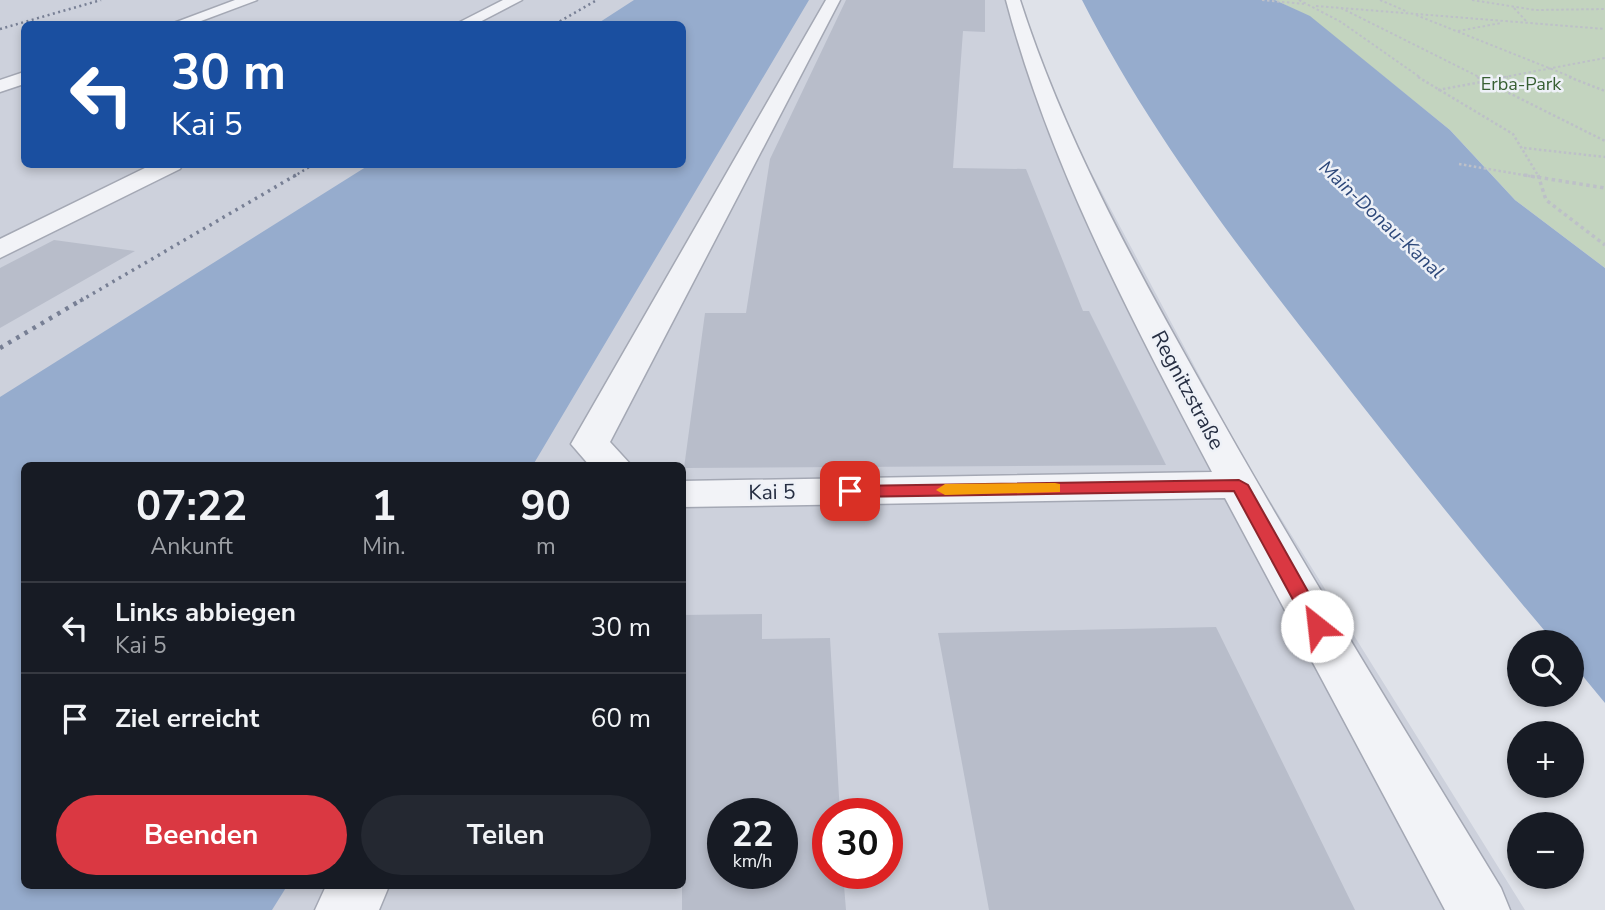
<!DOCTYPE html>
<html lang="de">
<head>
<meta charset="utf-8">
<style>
	body { margin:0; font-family:"Nunito Sans",sans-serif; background:#242831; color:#f1f3f6; height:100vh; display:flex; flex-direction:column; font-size:26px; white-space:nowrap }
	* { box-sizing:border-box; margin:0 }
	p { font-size:23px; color:#9ea1a6 }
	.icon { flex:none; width:38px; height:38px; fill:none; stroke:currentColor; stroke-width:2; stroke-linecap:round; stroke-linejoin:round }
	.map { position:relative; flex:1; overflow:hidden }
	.sheet { position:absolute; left:21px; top:462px; width:665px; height:427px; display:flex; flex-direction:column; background:#171b24; border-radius:10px; box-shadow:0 4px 10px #0003 }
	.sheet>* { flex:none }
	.top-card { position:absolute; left:21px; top:21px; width:665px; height:147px; border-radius:10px; box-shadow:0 4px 10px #0003; background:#1a4fa0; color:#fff; overflow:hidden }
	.buttons { position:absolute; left:1507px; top:630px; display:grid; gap:14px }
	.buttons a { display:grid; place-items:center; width:77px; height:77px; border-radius:50%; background:#171b24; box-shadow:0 4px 10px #0003; font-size:35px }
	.speed { position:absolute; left:707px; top:798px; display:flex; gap:14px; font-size:35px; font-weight:700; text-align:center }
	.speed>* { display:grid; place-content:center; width:91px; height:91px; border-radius:50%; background:#171b24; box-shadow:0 4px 10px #0003; line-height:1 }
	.speed small { font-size:18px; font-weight:400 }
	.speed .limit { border:10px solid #d22; background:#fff; color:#111 }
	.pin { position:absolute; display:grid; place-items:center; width:60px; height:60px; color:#fff; margin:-30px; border-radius:14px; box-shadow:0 4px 10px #0006 }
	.me { position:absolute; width:77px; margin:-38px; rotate:331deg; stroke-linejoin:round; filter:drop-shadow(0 0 5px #0008) }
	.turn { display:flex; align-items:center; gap:24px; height:147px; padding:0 35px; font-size:32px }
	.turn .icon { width:91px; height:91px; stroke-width:2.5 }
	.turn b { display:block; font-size:49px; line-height:60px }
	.eta { display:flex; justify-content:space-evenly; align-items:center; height:119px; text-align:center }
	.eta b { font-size:42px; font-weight:700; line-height:49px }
	.button { display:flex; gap:14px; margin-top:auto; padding:14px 35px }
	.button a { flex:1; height:80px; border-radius:42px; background:#da3842; color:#fff; font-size:28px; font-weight:700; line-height:80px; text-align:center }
	.button a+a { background:#242831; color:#f1f3f6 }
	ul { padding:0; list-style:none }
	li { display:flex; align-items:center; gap:21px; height:91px; padding:0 35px; border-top:2px solid #363941 }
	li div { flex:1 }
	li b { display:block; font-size:26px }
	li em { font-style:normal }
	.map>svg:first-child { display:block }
	.built { fill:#cdd1dc; fill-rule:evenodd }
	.green { fill:#c3d4bf }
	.water { fill:#96accd }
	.building { fill:#b8bdca; fill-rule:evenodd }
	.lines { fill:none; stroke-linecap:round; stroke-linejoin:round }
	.minor-casing { stroke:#a4a8b4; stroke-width:3 }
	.path-far2 { stroke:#bdc0c8; stroke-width:2; stroke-dasharray:2.5 2.5; stroke-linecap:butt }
	.path-far1 { stroke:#bdc0c8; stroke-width:2.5; stroke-dasharray:2.5 2.5; stroke-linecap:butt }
	.path { stroke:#bdc0c8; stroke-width:3.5; stroke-dasharray:3.5 3.5; stroke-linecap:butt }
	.minor { fill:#f2f3f7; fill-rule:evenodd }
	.rail-far2 { stroke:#777f94; stroke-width:2.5; stroke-dasharray:2 3.5; stroke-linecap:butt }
	.rail-far1 { stroke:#777f94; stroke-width:3.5; stroke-dasharray:2.5 5; stroke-linecap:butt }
	.rail { stroke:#777f94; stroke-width:4.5; stroke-dasharray:3.5 6; stroke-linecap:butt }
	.route { fill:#da3842; stroke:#8e242b; stroke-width:2 }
	.slow { fill:#f59e0b }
	.labels { text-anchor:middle; stroke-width:5; stroke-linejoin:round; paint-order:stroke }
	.far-park-label { font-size:18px; fill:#375f32; stroke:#eef1f7 }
	.far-water-label { font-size:19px; font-style:italic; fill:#2d487a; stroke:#eef1f7 }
	.street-label { font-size:21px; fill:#262e42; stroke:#eef1f7 }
</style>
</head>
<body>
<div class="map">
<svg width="1605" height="910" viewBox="0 0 1605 910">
	<rect width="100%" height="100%" fill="#dfe2e9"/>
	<path class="built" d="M0 0H1021L1045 77 1075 142 1244 459 1525 910H0ZM24 24H682V164H24ZM24 466H682V886H24ZM723 814H782V873H723ZM828 814H887V873H828Z"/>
	<path class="green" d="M1275 0H1605V268L1515 200 1450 130 1310 17Z"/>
	<path class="water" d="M634 0H809L533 465 24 466V886H287L272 910H0V397L369 165 682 164V24H580L600 22Z
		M1082 0H1275L1310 16 1450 130 1515 200 1605 268V703L1572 663V642H1554C1475 549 1400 454 1325 358 1236 245 1148 129 1082 0Z"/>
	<path class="building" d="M846 0H985V32L963 31 953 168 1026 169 1083 311H1089L1166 465 684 468 705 313H746L770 159Z
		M54 240 135 251 0 328V268Z
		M762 614V639L830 638 840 814H828V873H843L846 910H682V615ZM723 814H782V873H723Z
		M1216 627 1355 910H989L938 633Z"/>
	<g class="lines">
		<g class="minor-casing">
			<path id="minor" d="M235 0H257L193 24H171Z
				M503 0H522L476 24H456Z
				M826 0H840L610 442 632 466H590L571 444Z
				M1006 0H1020C1064 137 1133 262 1203 387 1298 557 1400 722 1501 888L1510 910H1445L1225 498 682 507V481L1212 472C1132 320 1050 167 1006 0Z
				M24 72V84L0 92V80Z
				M153 164H183L180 169 0 258V239Z
				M326 886H389L379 910H315Z"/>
		</g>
		<path class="path-far2" d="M1262 0 1304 4
			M1299 0 1341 22 1421 78
			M1380 0 1408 12
			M1472 0 1535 10 1605 9
			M1316 6 1605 29
			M1341 8 1481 78
			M1514 8 1527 22
			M1416 15 1574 78
			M1458 31 1501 23
			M1499 78 1605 58"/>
		<path class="path-far1" d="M1418 77 1513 134 1539 177
			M1477 77 1605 141
			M1569 77 1605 91
			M1438 90 1508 77
			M1524 148 1605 157
			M1459 164 1535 177"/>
		<path class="path" d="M1524 175 1605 188
			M1538 175 1546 200 1605 245"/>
		<use href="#minor" class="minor"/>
		<path class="rail-far2" d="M555 24 597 0
			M0 29 101 0
			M293 177 314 164"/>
		<path class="rail-far1" d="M80 301 296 175"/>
		<path class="rail" d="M0 348 83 299"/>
	</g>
	<path class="route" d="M1239 480 1248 485 1324 620 1327 626 1324 631H1310L1234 491 850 497 841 491 850 486Z"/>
	<path class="slow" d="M1055 483 1060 484V492L945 495 936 490 945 484Z"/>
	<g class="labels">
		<g class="far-park-label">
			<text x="1521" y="90">Erba-Park</text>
		</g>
		<g class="far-water-label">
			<text transform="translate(1382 219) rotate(43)" y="7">Main-Donau-Kanal</text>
		</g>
		<g class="street-label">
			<text transform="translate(1188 390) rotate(62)" y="7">Regnitzstraße</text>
			<text transform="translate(772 492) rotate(-1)" y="7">Kai 5</text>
		</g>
	</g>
</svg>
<div class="buttons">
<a><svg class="icon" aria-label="search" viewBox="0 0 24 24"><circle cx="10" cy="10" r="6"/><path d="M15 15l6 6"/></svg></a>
<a>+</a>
<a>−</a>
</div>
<div class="speed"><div>22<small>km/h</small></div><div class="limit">30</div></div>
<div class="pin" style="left:850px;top:491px;background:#d93025"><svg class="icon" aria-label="arrive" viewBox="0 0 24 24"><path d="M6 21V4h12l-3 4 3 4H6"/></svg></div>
<svg class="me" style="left:1317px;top:626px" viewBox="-20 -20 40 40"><circle r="19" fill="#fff"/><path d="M0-13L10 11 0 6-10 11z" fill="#da3842"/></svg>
<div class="top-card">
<div class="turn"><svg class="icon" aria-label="left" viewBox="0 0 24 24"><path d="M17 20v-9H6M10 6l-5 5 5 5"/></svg><div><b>30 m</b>Kai 5</div></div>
</div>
<section class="sheet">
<div class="eta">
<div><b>07:22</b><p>Ankunft</p></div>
<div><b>1</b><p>Min.</p></div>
<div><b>90</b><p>m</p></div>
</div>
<ul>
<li><svg class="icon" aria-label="left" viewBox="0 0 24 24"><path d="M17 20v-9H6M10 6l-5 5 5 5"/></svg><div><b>Links abbiegen</b><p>Kai 5</p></div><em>30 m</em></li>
<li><svg class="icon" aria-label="arrive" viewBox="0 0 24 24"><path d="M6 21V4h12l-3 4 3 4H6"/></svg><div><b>Ziel erreicht</b></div><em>60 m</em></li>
</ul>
<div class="button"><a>Beenden</a><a>Teilen</a></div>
</section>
</div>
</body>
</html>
